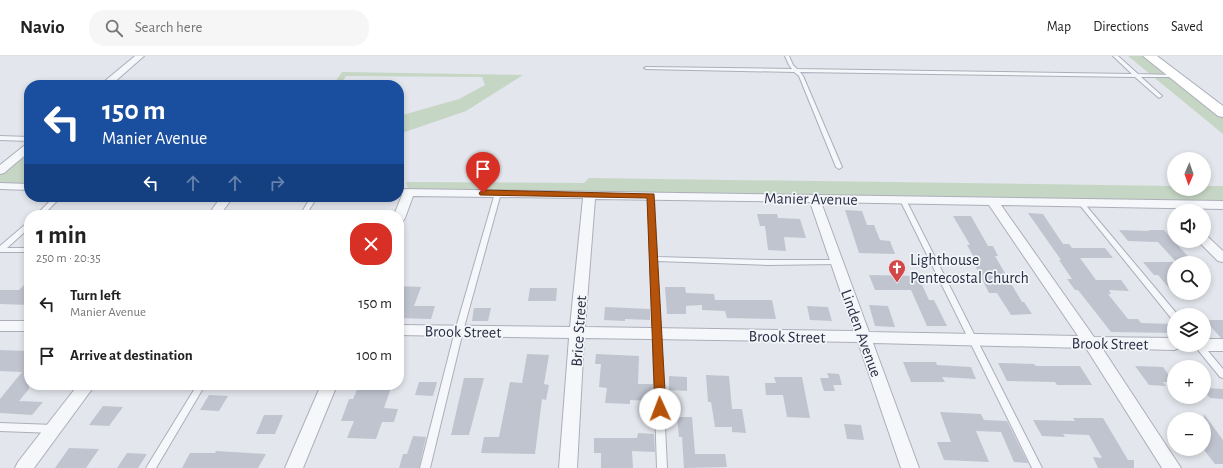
<!DOCTYPE html>
<html lang="en">
<head>
<meta charset="utf-8">
<style>
	body { margin:0; font-family:"Alegreya Sans",sans-serif; background:#f6f6f6; color:#222; height:100vh; display:flex; flex-direction:column; font-size:15px; white-space:nowrap }
	* { box-sizing:border-box; margin:0 }
	p { font-size:13px; color:#767676 }
	.icon { flex:none; width:22px; height:22px; fill:none; stroke:currentColor; stroke-width:2; stroke-linecap:round; stroke-linejoin:round }
	.map { position:relative; flex:1; overflow:hidden }
	.sheet { position:absolute; left:24px; top:154px; width:380px; height:180px; display:flex; flex-direction:column; background:#fff; border-radius:16px; box-shadow:0 2px 6px #0003 }
	.sheet>* { flex:none }
	.hud { position:absolute; left:24px; top:24px; width:380px; height:122px; border-radius:16px; box-shadow:0 2px 6px #0003; background:#1a4fa0; color:#fff; overflow:hidden }
	.needle { width:26px; rotate:182deg }
	.controls { position:absolute; left:1167px; top:96px; display:grid; gap:8px }
	.controls a { display:grid; place-items:center; width:44px; height:44px; border-radius:50%; background:#fff; box-shadow:0 2px 6px #0003; font-size:20px }
	.pin { position:absolute; display:grid; place-items:center; width:34px; height:34px; color:#fff; margin:-41px -17px; border-radius:50% 50% 50% 0; rotate:-45deg; box-shadow:0 0 4px #0007 }
	.pin .icon { rotate:45deg }
	.me { position:absolute; width:44px; margin:-22px; rotate:358deg; stroke-linejoin:round; filter:drop-shadow(0 0 3px #0008) }
	.turn { display:flex; align-items:center; gap:14px; height:84px; padding:0 12px; font-size:18px }
	.turn .icon { width:52px; height:52px; stroke-width:2.5 }
	.turn b { display:block; font-size:28px; line-height:34px }
	.lanes { display:flex; align-items:center; height:38px; padding:0 12px; background:#0003; justify-content:center; gap:20px; direction:ltr }
	.lanes .off { opacity:.35 }
	.round { display:grid; place-items:center; flex:none; width:42px; height:42px; border-radius:16px; background:#f6f6f6 }
	.head { display:flex; align-items:center; justify-content:space-between; height:68px; padding:0 12px }
	h1 { font-size:24px; font-weight:600; line-height:30px }
	ul { padding:0; list-style:none }
	li { display:flex; align-items:center; gap:12px; height:52px; padding:0 12px }
	li div { flex:1 }
	li b { display:block; font-size:15px }
	li em { font-style:normal }
	header { display:flex; align-items:center; gap:24px; box-sizing:border-box; height:56px; padding:0 20px; background:#fff; border-bottom:1px solid #e0e0e0 }
	header strong { font-size:19px }
	nav { display:flex; gap:22px; margin-inline-start:auto; font-size:14px }
	.search { width:280px; height:36px; background:#f6f6f6; display:flex; align-items:center; gap:10px; box-sizing:border-box; padding:0 14px; border-radius:16px; color:#767676; font-size:15px }
	.map>svg:first-child { display:block }
	.green { fill:#c6d6c4 }
	.building { fill:#c0c4cf }
	.lines { fill:none; stroke-linecap:round; stroke-linejoin:round }
	.lane-casing { stroke:#acafba; stroke-width:2 }
	.street-casing { stroke:#acafba; stroke-width:2 }
	.secondary-casing { stroke:#acafba; stroke-width:2 }
	.lane { fill:#f6f7fa; fill-rule:evenodd }
	.street { fill:#f6f7fa; fill-rule:evenodd }
	.secondary { fill:#fff; fill-rule:evenodd }
	.route { fill:#b45309; stroke:#753606 }
	.labels { text-anchor:middle; stroke-width:3.5; stroke-linejoin:round; paint-order:stroke }
	.street-label { font-size:16px; fill:#2a3045; stroke:#f3f5f9 }
	.poi-label { font-size:16px; fill:#2a3045; stroke:#f3f5f9; text-anchor:start }
</style>
</head>
<body>
<header>
<strong>Navio</strong>
<div class="search"><svg class="icon" aria-label="search" viewBox="0 0 24 24"><circle cx="10" cy="10" r="6"/><path d="M15 15l6 6"/></svg>Search here</div>
<nav><a>Map</a><a>Directions</a><a>Saved</a></nav>
</header>
<div class="map">
<svg width="1223" height="412" viewBox="0 0 1223 412">
	<rect width="100%" height="100%" fill="#e3e6ec"/>
	<path class="green" d="M1128 0H1149L1223 57V78Z
		M342 16H343L523 19 466 55 399 78V60L459 43 485 29 482 21 346 20 340 29H333Z
		M29 91V131L0 130V115Z
		M589 122 1174 130V133H1204V130H1223V149L409 136 406 126 584 127Z"/>
	<path class="building" d="M845 154 862 155 867 169H874L880 184 890 185 895 198 859 197Z
		M1028 157 1043 158 1063 188H1069L1072 192H1105L1113 202H1080L1096 224H1121L1129 235 1109 234 1111 238H1108L1128 263H1138L1141 267 1174 268V277L1111 276 1078 234H1075L1067 223H1072L1059 204H1061Z
		M757 158H777L778 162 800 163 806 182 784 181 786 195 768 194 765 170H760Z
		M953 160H971L988 190H993L998 200H995L1022 246H1024L1032 258 1011 259 997 237H989L973 205H976L967 189H970Z
		M1119 174 1150 175 1148 174H1164L1194 207H1177L1158 186 1128 185Z
		M1143 206H1174V238L1158 219H1154Z
		M869 219 918 220 929 244H934L947 270H927L911 234H875Z
		M29 224V249L0 248V234H19Z
		M399 230 421 231 414 250H435L431 263 399 262Z
		M665 231H685L686 237 714 238 715 244H772L776 263 727 262 725 255 702 254V249L686 250V258H667Z
		M530 232H557L556 245H528Z
		M869 249 888 250 895 271 875 270Z
		M807 250 828 251 832 265 810 264Z
		M605 251 650 253V264L625 263V265L604 264Z
		M474 252H491L488 265H472Z
		M1205 264H1223V282H1221Z
		M0 294 29 295V333L19 345 43 346 32 359 0 357V343L22 316 0 315Z
		M527 298 549 299 544 328 549 329 546 344 542 343 535 398 481 397 484 381H499L510 326 522 327Z
		M596 298 639 300 638 328H653V345L630 344V348L605 347 607 332 599 331 601 308H595Z
		M903 306H936L937 309 971 311 976 323 942 321 945 326H911Z
		M998 307 1034 308 1036 310H1080L1092 329H1057L1055 326 1007 325Z
		M1135 310 1163 311 1174 326H1163L1166 330 1149 329Z
		M827 317 839 318 842 329H833L835 335H824L820 322H829Z
		M706 319 729 320 732 353H742L746 377 732 376V371H715L711 346H708Z
		M669 320 687 321V335L669 334Z
		M774 321H802L810 362 787 361 783 339H766L765 327H776Z
		M464 322H484L469 379H451Z
		M419 326H437L433 340 415 339Z
		M359 329H392L384 352 398 353 394 366H382L376 383 347 382 354 365H341L349 343H353Z
		M1204 332 1223 333V343L1210 342 1204 335Z
		M209 339 228 340 219 355 200 354Z
		M103 350 123 351 109 370 89 369Z
		M940 356 981 358 984 364 1007 365 1028 407 1014 406 1001 376 976 375 989 406 944 404 937 386H951Z
		M1204 358 1223 384V408H1215L1204 394Z
		M264 359H283L275 378H256Z
		M677 361H692L695 398H725L727 411 684 412 682 381H679Z
		M1073 362H1103L1128 404H1134V412H1098L1093 401 1102 402 1089 379 1063 378 1065 381 1042 380 1033 364 1075 365Z
		M844 368 861 369 864 384 847 383Z
		M638 377 654 378 655 396 632 395 633 412H601V397H594V382H637Z
		M413 380 426 381 419 412H399L403 398H407Z
		M69 392 99 393 86 412H55Z
		M216 395 250 397 266 398 258 412H182L190 397H215Z
		M127 397 147 398 138 412H117Z"/>
	<g class="lines">
		<g class="lane-casing">
			<path id="lane" d="M785 0H789L793 9 797 13 1132 18 1113 0H1118L1138 18 1175 19 1177 20 1175 21H1141L1161 39 1162 40 1159 42 1135 21 800 16 803 20 842 111 839 113 836 111 799 20 794 16 646 13 644 12 646 11 792 13 789 9Z
				M0 80 29 81V85L0 84Z
				M498 135 501 137 463 275 430 412H420L455 275 495 137Z
				M651 138 654 140 657 201 768 204H836L840 206 836 208 768 209 657 205 667 412H657L648 140Z
				M54 141H61L43 159H36Z
				M311 141H317L306 159H300Z
				M903 142 906 144 1042 412H1032L900 144Z
				M1081 145 1083 146 1177 258V259H1174V263L1171 262 1079 148 1078 147 1079 146Z
				M29 166V172L7 192H29V196H0V190L27 167Z
				M1194 289H1203L1223 313V322L1220 321Z
				M197 329H205L156 412H146Z
				M0 367 54 369 57 370 58 373 57 376 54 377 0 375Z"/>
		</g>
		<g class="street-casing">
			<path id="street" d="M135 0H144L111 29H100Z
				M29 88V96L4 117 0 118V109L25 89Z
				M0 127 29 128V134L0 133Z
				M399 133 1223 145V153L1001 149 1094 281 1174 282V289H1181L1179 292 1174 294 1102 292 1181 412H1162L1086 292 873 287 919 412H901L858 286 584 282 577 412H559L569 282 399 279V269L570 271 583 142 413 140 405 162 403 165 399 166V159H394L402 139H399ZM595 143 810 146 854 275 585 271ZM821 146 989 149 1078 280 869 276Z
				M221 141H233L220 159H208Z
				M1204 180 1208 181 1223 195V206L1218 205 1198 185H1204Z
				M0 265H29V275H0Z
				M1204 283H1223V295H1204L1199 293 1197 289H1204Z
				M78 329H95L34 412H15L18 406Z
				M321 329H337L303 412H285Z"/>
		</g>
		<g class="secondary-casing">
			<path id="secondary" d="M1143 0H1157L1223 50V61L1218 60Z"/>
		</g>
		<use href="#lane" class="lane"/>
		<use href="#street" class="street"/>
		<use href="#secondary" class="secondary"/>
	</g>
	<path class="route" d="M483 134 654 138 666 353 664 356 660 357 656 356 655 353 647 142 480 139 479 137Z"/>
	<defs>
		<g id="church-pin" transform="scale(0.9)"><path d="M0 17L-7.5 6A9.5 9.5 0 1 1 7.5 6Z" fill="#d34749" stroke="#f3f5f9"/><path d="M-1.2-6h2.4v3.5h3.3v2.4h-3.3V6h-2.4V-.1h-3.3v-2.4h3.3Z" fill="#fff"/></g>
	</defs>
	<g fill-rule="evenodd">
		<use href="#church-pin" x="897" y="212"/>
	</g>
	<g class="labels">
		<g class="street-label">
			<text transform="translate(811 142) rotate(1)" y="6">Manier Avenue</text>
			<text transform="translate(463 275) rotate(1)" y="6">Brook Street</text>
			<text transform="translate(578 275) rotate(-86)" y="6">Brice Street</text>
			<text transform="translate(862 277) rotate(70)" y="6">Linden Avenue</text>
			<text transform="translate(787 280) rotate(1)" y="6">Brook Street</text>
			<text transform="translate(1110 287) rotate(1)" y="6">Brook Street</text>
		</g>
		<g class="poi-label">
			<text x="910" y="209">Lighthouse<tspan x="910" dy="18">Pentecostal Church</tspan></text>
		</g>
	</g>
</svg>
<div class="controls">
<a><svg class="needle" viewBox="-14 -14 28 28"><path d="M0-13l5 13h-10z" fill="#e53935"/><path d="M0 13l5-13h-10z" fill="#767676"/></svg></a>
<a><svg class="icon" aria-label="sound" viewBox="0 0 24 24"><path d="M4 9h4l5-4v14l-5-4H4zM17 9q2 3 0 6"/></svg></a>
<a><svg class="icon" aria-label="search" viewBox="0 0 24 24"><circle cx="10" cy="10" r="6"/><path d="M15 15l6 6"/></svg></a>
<a><svg class="icon" aria-label="layers" viewBox="0 0 24 24"><path d="M12 4l9 5-9 5-9-5zM3 14l9 5 9-5"/></svg></a>
<a>+</a>
<a>−</a>
</div>
<div class="pin" style="left:483px;top:137px;background:#d93025"><svg class="icon" aria-label="arrive" viewBox="0 0 24 24"><path d="M6 21V4h12l-3 4 3 4H6"/></svg></div>
<svg class="me" style="left:660px;top:353px" viewBox="-20 -20 40 40"><circle r="19" fill="#fff"/><path d="M0-13L10 11 0 6-10 11z" fill="#b45309"/></svg>
<div class="hud">
<div class="turn"><svg class="icon" aria-label="left" viewBox="0 0 24 24"><path d="M17 20v-9H6M10 6l-5 5 5 5"/></svg><div><b>150 m</b>Manier Avenue</div></div>
<div class="lanes"><svg class="icon" aria-label="left" viewBox="0 0 24 24"><path d="M17 20v-9H6M10 6l-5 5 5 5"/></svg><svg class="icon off" aria-label="ahead" viewBox="0 0 24 24"><path d="M12 20V5M6 11l6-6 6 6"/></svg><svg class="icon off" aria-label="ahead" viewBox="0 0 24 24"><path d="M12 20V5M6 11l6-6 6 6"/></svg><svg class="icon off" aria-label="right" viewBox="0 0 24 24"><path d="M7 20v-9h11M14 6l5 5-5 5"/></svg></div>
</div>
<section class="sheet">
<div class="head"><div><h1>1 min</h1><p>250 m · 20:35</p></div><a class="round" style="background:#d93025;color:#fff"><svg class="icon" aria-label="close" viewBox="0 0 24 24"><path d="M6 6l12 12M18 6L6 18"/></svg></a></div>
<ul>
<li><svg class="icon" aria-label="left" viewBox="0 0 24 24"><path d="M17 20v-9H6M10 6l-5 5 5 5"/></svg><div><b>Turn left</b><p>Manier Avenue</p></div><em>150 m</em></li>
<li><svg class="icon" aria-label="arrive" viewBox="0 0 24 24"><path d="M6 21V4h12l-3 4 3 4H6"/></svg><div><b>Arrive at destination</b></div><em>100 m</em></li>
</ul>
</section>
</div>
</body>
</html>
